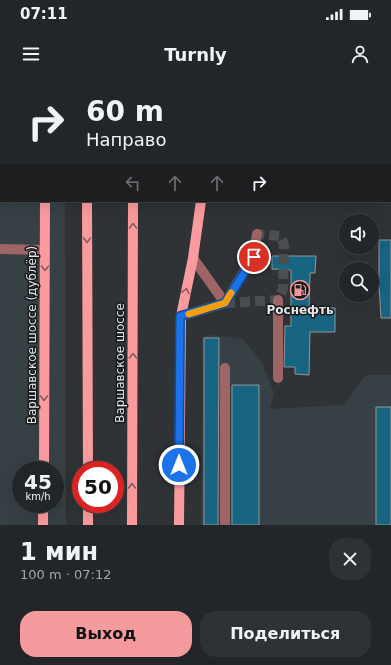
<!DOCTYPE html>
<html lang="ru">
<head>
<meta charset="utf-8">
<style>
	body { margin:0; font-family:"DejaVu Sans",sans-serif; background:#2f3234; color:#f1f3f6; height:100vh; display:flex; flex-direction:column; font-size:15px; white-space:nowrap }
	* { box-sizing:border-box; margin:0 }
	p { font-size:13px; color:#a3a5a8 }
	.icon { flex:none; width:22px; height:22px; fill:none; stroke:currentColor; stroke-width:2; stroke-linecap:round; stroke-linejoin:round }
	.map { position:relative; height:445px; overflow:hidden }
	.details { display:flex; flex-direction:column; background:#232628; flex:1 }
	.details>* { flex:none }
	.banner { position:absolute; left:0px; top:0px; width:391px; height:122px; box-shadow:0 4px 16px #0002,0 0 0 1px #404345; background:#232628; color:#f1f3f6; overflow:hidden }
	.fabs { position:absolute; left:339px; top:134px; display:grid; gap:8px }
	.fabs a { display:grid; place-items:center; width:40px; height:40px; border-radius:50%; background:#232628; box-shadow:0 4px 16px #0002,0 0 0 1px #404345; font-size:20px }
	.speed { position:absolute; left:12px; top:381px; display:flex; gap:8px; font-size:20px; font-weight:700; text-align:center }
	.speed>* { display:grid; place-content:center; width:52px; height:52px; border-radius:50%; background:#232628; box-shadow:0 4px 16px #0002,0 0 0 1px #404345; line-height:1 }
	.speed small { font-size:10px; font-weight:400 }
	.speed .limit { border:6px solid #d22; background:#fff; color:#111 }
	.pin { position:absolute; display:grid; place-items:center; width:34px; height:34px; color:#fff; margin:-17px; border:2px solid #fff; border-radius:50%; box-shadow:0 1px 4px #0007 }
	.me { position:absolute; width:44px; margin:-22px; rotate:0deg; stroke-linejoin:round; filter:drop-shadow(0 0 3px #0008) }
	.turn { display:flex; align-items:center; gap:14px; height:84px; padding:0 20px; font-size:18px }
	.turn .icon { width:52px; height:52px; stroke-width:2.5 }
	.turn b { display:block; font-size:28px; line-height:34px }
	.lanes { display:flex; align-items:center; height:38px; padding:0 20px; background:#0003; justify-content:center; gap:20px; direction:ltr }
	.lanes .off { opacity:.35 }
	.round { display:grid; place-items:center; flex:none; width:42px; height:42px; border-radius:16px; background:#2f3234 }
	.summary { display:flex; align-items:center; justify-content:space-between; height:68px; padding:0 20px }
	h1 { font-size:24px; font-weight:600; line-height:30px }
	.primary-button { display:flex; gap:8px; margin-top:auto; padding:8px 20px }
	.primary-button a { flex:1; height:46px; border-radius:16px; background:#f59b9e; color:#111; font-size:16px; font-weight:600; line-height:46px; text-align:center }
	.primary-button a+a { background:#2f3234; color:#f1f3f6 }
	.status { display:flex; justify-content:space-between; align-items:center; height:28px; padding:0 20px; background:#232628; direction:ltr }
	.status svg { height:11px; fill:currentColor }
	header { display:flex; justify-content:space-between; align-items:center; height:52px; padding:0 20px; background:#232628; font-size:18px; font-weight:600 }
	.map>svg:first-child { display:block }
	.built { fill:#364045; fill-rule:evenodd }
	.building { fill:#176483; stroke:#94989b }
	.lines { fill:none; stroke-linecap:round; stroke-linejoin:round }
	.minor-tunnel { stroke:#4a4e50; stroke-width:10; stroke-dasharray:10 5; stroke-linecap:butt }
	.minor { stroke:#9e6466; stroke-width:10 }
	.major { stroke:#fb9b9f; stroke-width:10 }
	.oneway { stroke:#8a5a5d }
	.route-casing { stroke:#114b97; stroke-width:10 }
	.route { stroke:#1a73e8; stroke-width:7 }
	.slow { stroke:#f59e0b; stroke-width:7 }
	.labels { text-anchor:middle; stroke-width:3; stroke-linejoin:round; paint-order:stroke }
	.poi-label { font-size:12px; font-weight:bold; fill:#e3e5e6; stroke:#181a1b }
	.street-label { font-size:12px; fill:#e3e5e6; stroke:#181a1b }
</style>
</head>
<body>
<div class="status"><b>07:11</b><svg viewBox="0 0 49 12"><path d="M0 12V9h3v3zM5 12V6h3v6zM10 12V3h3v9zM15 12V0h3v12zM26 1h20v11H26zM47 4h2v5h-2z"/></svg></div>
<header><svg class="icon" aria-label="menu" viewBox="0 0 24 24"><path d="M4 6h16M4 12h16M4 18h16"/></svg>Turnly<svg class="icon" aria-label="person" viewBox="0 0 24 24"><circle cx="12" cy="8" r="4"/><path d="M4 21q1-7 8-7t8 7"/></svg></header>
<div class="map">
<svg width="391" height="445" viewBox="0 0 391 445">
	<rect width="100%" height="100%" fill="#2f3335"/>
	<path class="built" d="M0 50 1 121H65L66 445H0ZM21 390H55V424H21Z
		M211 255 243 259 261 281 274 313 270 329 344 325 366 295H391V445H201L203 311 202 257Z"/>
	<path class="building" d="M379 160H391V238H381L379 206Z
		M272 176H316L315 193H310L309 228H335V252H310L309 295 295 294V287H284L285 246H291V190L272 189Z
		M204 258H219L218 445H204Z
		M232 305H259V445H232Z
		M376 327H391V445H376Z"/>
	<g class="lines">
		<path class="minor-tunnel" d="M225 223 278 220 283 209 284 164 280 156 257 154"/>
		<path class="minor" d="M28 1 29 0
			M0 17H1
			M0 42H1
			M0 169 45 170
			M193 178 225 223
			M278 220V298
			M181 236 225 223 253 177 257 154
			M225 288V445"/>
		<path class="major" d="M46 1V0
			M88 1V0
			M133 1V0
			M210 1V0
			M87 121 88 390
			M44 390 45 121
			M88 424V445
			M43 445V424
			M132 445 133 121
			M179 445 181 236 193 178 201 121"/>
	</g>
	<defs><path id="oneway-chevron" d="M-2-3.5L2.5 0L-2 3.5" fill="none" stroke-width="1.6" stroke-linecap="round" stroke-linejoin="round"/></defs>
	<g class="oneway">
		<use href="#oneway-chevron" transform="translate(133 146) rotate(-90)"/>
		<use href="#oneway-chevron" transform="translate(87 160) rotate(90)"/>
		<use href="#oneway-chevron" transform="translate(45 188) rotate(90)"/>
		<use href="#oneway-chevron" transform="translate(186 211) rotate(-77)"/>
		<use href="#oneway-chevron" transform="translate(133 276) rotate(-90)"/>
		<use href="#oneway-chevron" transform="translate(44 318) rotate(90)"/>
		<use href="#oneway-chevron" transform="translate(132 406) rotate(-90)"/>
	</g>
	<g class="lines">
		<g class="route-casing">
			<path id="route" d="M179 385 180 236 225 223 254 177"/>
		</g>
		<use href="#route" class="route"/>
		<path class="slow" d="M189 234 225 223 231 213"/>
	</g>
	<defs>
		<g id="fuel-ring" transform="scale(1)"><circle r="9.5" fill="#181a1b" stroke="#f59b9e" stroke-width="1.5"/><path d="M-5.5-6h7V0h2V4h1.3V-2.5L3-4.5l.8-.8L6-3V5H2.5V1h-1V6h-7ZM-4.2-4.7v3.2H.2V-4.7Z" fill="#f59b9e"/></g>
	</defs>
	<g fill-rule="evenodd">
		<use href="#fuel-ring" x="300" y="210"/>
	</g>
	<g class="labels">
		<g class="poi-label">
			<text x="300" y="234">Роснефть</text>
		</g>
		<g class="street-label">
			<text transform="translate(32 255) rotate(-90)" y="4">Варшавское шоссе (дублёр)</text>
			<text transform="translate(120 283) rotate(-90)" y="4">Варшавское шоссе</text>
		</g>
	</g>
</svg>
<div class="fabs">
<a><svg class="icon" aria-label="sound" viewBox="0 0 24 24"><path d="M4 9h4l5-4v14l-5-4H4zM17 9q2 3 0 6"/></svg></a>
<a><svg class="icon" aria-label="search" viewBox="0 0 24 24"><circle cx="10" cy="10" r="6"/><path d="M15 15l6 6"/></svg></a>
</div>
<div class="speed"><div>45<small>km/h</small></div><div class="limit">50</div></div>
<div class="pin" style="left:254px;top:177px;background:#d93025"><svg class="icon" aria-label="arrive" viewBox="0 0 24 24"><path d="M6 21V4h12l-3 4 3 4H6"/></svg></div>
<svg class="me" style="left:179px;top:385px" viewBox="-20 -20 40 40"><circle r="17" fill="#1a73e8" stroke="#fff" stroke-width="3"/><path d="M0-11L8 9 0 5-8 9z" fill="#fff"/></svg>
<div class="banner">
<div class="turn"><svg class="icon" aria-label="right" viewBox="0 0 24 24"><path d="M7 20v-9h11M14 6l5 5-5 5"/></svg><div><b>60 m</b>Направо</div></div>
<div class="lanes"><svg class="icon off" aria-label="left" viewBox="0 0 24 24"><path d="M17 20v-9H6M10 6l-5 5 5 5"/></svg><svg class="icon off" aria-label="ahead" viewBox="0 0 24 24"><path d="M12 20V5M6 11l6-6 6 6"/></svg><svg class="icon off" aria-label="ahead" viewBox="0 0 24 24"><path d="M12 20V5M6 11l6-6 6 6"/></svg><svg class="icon" aria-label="right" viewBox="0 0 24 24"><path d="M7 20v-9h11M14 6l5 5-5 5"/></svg></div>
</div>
</div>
<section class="details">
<div class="summary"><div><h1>1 мин</h1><p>100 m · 07:12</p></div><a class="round"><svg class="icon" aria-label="close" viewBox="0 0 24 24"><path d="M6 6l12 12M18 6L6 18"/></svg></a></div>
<div class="primary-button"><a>Выход</a><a>Поделиться</a></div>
</section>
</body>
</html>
